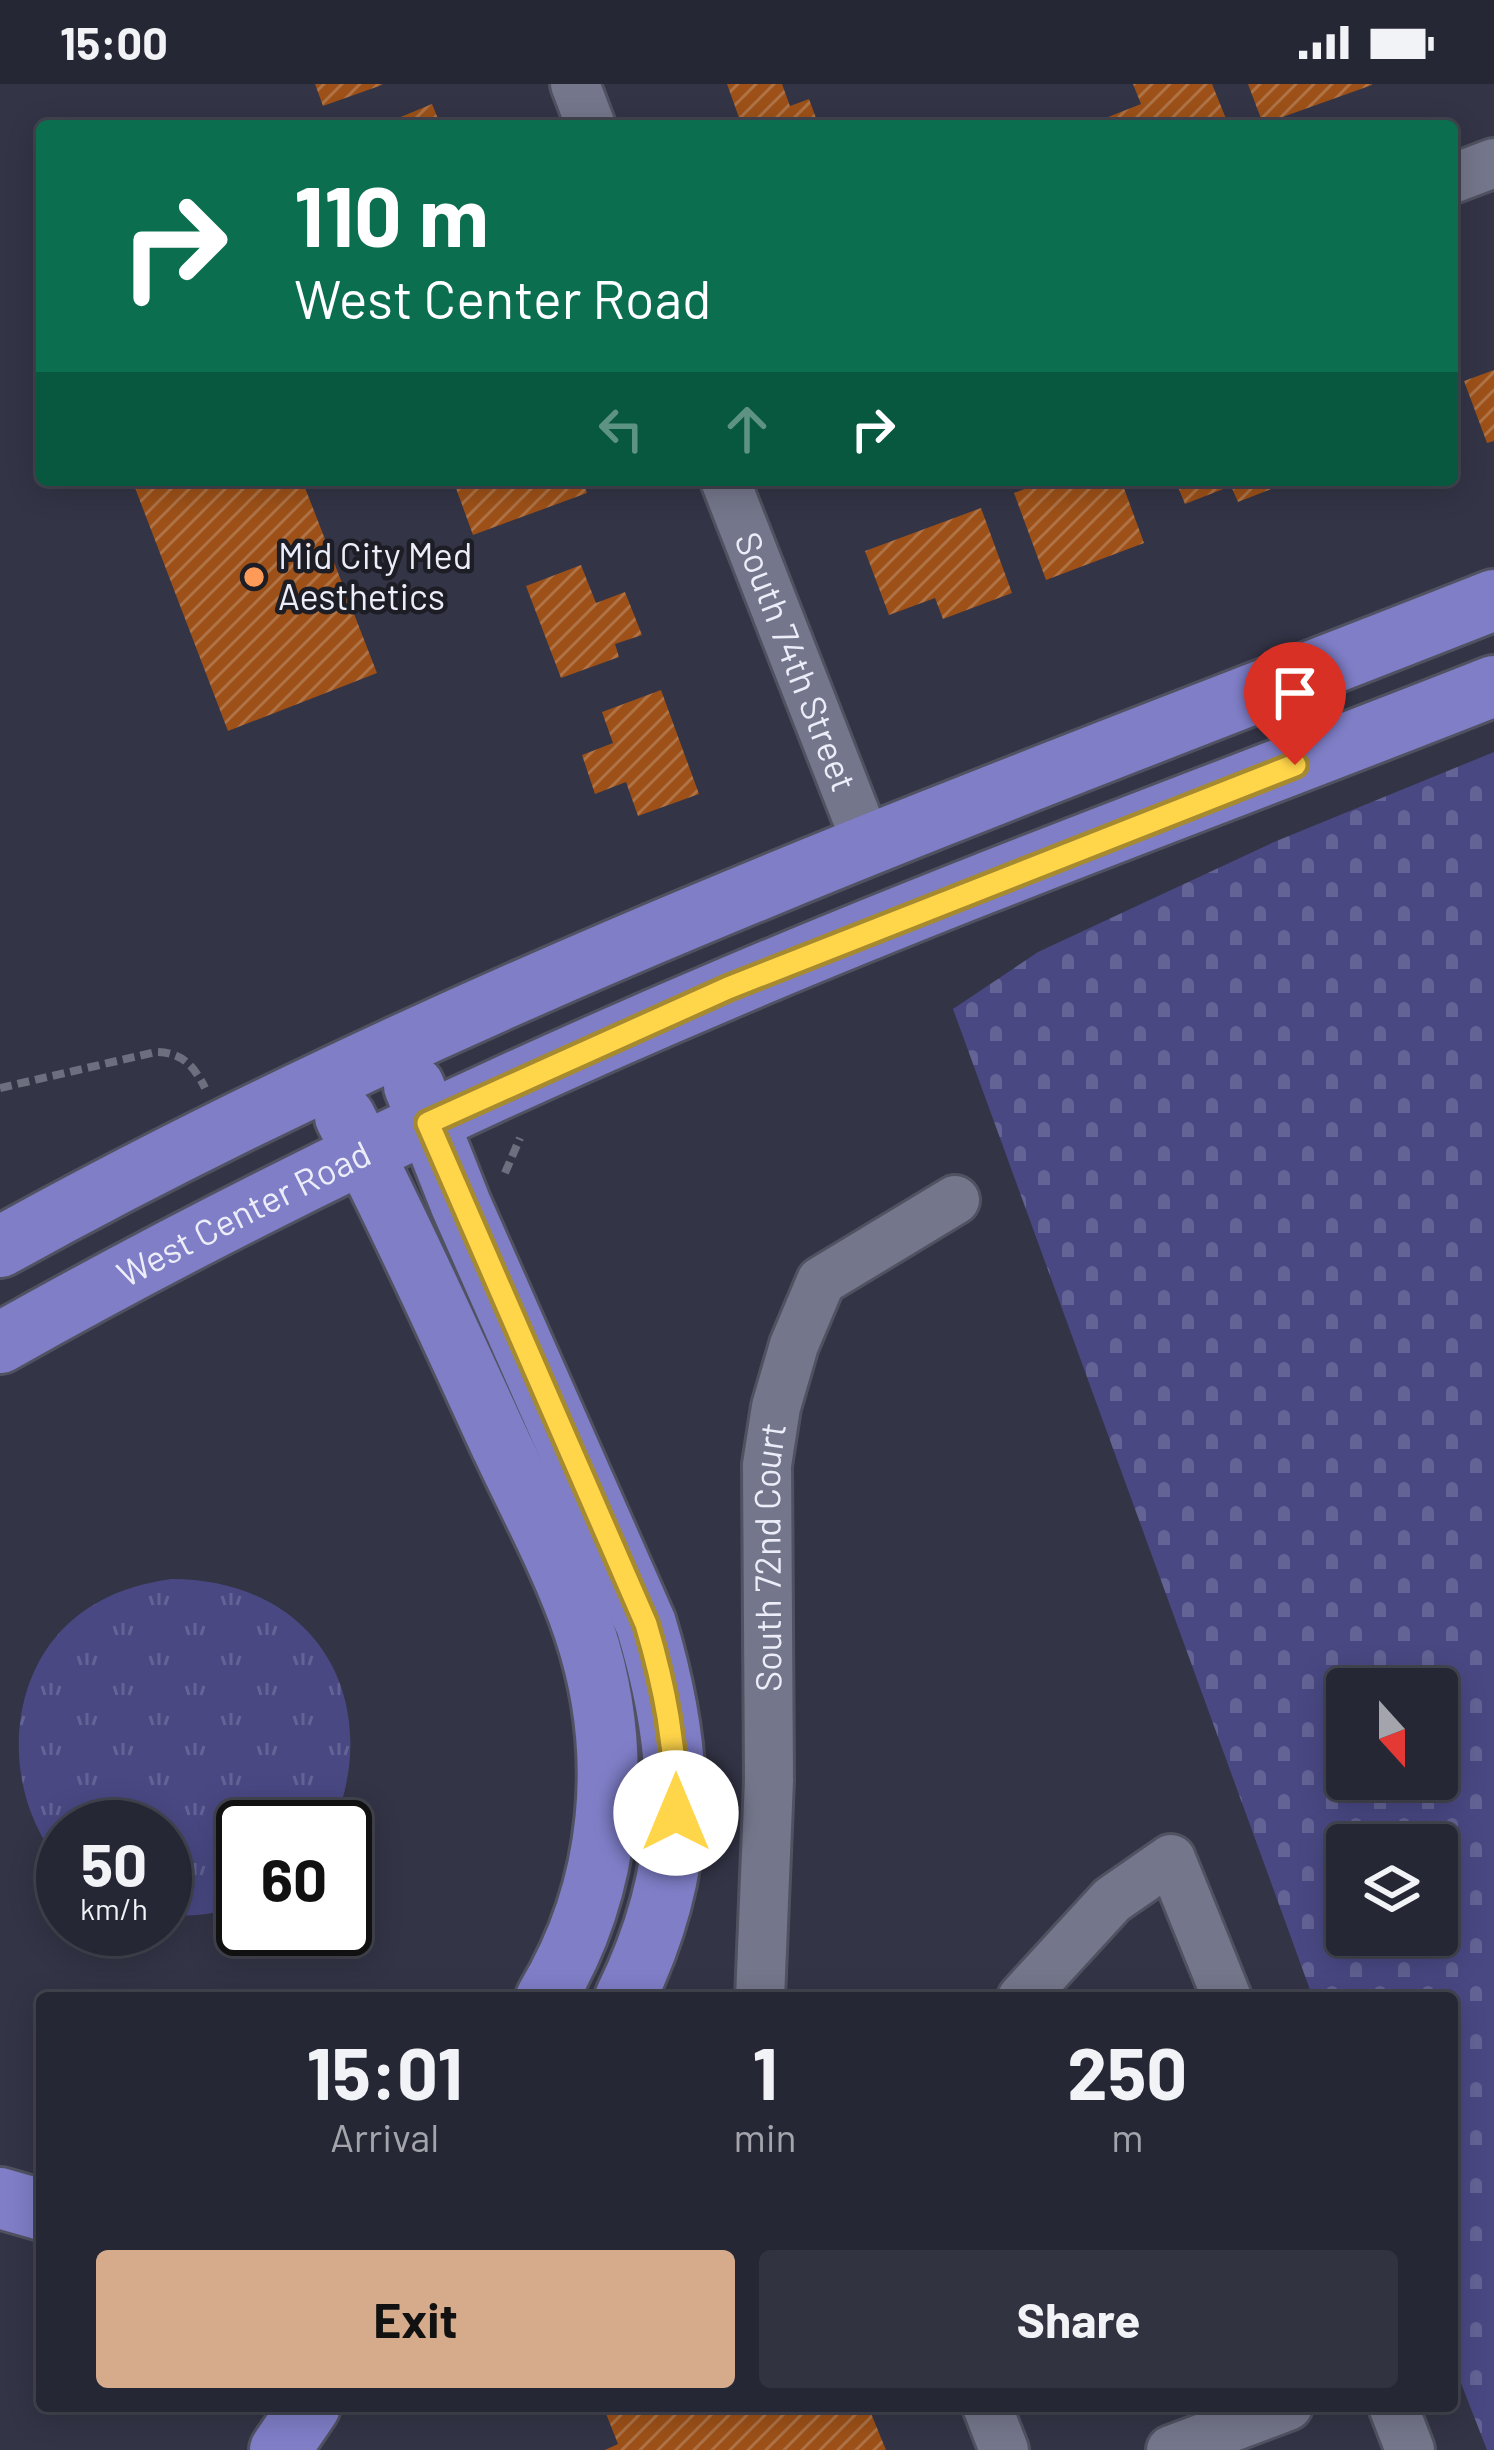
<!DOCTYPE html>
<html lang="en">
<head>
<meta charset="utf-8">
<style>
	body { margin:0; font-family:Barlow,sans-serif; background:#323340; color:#f1f3f6; height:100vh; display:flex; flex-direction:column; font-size:45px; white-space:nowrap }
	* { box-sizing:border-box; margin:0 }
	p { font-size:39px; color:#a4a5ac }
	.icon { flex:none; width:66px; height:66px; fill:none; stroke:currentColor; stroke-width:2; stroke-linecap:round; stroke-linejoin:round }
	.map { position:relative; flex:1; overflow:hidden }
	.details { position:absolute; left:36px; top:1908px; width:1422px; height:420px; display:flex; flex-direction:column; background:#262734; border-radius:12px; box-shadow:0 6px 30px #0003,0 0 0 3px #42444f }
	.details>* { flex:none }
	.top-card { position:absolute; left:36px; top:36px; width:1422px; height:366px; border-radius:12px; box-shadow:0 6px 30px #0003,0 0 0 3px #42444f; background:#0b6e4f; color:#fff; overflow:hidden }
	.needle { width:78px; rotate:159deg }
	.controls { position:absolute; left:1326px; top:1584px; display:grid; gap:24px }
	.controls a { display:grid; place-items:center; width:132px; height:132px; border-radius:12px; background:#262734; box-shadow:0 6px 30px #0003,0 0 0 3px #42444f; font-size:60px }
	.speed { position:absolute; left:36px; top:1716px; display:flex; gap:24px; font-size:60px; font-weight:700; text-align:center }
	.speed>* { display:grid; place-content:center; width:156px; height:156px; border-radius:50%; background:#262734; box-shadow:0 6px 30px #0003,0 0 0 3px #42444f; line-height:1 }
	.speed small { font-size:30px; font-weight:400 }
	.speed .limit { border:6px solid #111; border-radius:18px; background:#fff; color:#111 }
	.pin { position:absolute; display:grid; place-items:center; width:102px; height:102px; color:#fff; margin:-123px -51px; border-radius:50% 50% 50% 0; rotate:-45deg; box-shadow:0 0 12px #0007 }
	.pin .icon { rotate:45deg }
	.me { position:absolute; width:132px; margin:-66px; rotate:0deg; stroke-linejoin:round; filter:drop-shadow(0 0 9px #0008) }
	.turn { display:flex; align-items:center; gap:42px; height:252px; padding:0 60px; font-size:54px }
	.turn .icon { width:156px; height:156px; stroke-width:2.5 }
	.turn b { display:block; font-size:84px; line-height:102px }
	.lanes { display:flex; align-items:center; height:114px; padding:0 60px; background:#0003; justify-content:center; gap:60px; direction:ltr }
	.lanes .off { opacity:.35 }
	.eta { display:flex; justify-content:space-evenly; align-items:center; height:204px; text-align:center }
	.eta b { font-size:72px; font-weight:700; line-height:84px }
	.button { display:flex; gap:24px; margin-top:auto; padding:24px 60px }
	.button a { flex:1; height:138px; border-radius:12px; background:#d6ab8b; color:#111; font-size:48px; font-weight:700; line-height:138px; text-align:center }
	.button a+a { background:#323340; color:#f1f3f6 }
	.status { display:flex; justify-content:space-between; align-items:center; height:84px; padding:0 60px; background:#262734; direction:ltr }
	.status svg { height:33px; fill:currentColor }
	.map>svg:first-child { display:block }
	.grass { fill:url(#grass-tufts) }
	.cemetery { fill:url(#cemetery-stones); fill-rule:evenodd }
	.building { fill:url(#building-hatch) }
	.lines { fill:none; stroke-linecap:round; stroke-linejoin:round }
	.minor-casing { stroke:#515261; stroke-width:54 }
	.major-casing { stroke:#515261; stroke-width:66 }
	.path { stroke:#6d6e7e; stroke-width:8; stroke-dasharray:12 6; stroke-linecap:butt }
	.minor { stroke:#74768b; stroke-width:48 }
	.major { stroke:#7f7ec7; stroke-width:60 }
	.route-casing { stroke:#a68a30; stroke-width:30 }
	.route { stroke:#ffd54a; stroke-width:21 }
	.poi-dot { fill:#ff9b59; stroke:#1c1d25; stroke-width:4.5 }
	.labels { text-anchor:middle; stroke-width:9; stroke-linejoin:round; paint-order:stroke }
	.poi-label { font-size:36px; fill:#ecedf9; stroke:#1c1d25; text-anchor:start }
	.street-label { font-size:36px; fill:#ecedf9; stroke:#1c1d25 }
</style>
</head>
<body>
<div class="status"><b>15:00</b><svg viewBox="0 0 49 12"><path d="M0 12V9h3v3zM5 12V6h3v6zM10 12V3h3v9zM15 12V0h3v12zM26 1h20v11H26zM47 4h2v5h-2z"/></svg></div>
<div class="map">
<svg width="1494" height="2366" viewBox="0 0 1494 2366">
	<defs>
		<pattern id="grass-tufts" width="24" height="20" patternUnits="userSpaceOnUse" patternTransform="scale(3)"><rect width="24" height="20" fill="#494883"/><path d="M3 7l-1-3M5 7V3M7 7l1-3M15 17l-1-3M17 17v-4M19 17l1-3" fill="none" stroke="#636395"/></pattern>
		<pattern id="cemetery-stones" width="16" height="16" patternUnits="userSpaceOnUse" patternTransform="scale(3)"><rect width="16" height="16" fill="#494883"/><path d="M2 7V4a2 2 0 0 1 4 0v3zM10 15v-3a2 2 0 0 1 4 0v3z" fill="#636395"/></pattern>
		<pattern id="building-hatch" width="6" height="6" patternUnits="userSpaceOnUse" patternTransform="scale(3)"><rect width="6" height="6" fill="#9d5118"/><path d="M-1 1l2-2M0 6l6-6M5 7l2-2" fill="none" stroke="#af7346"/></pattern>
	</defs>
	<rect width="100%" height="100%" fill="#333446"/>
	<path class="grass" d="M171 1495C314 1495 386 1613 333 1743H243V1821C217 1830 192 1833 165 1831V1743H63V1782C0 1712 2 1584 84 1527 111 1508 139 1500 171 1495Z"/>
	<path class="cemetery" d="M1494 668V2366H1487L1452 2276V1914H1313L953 925 1038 868 1274 758ZM1347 1605H1437V1695H1347ZM1347 1761H1437V1851H1347Z"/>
	<path class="building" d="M315 0H382V1L323 22Z
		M727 0H782L790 22 809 15 819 42H742Z
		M1133 0H1212L1229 42H1100L1098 37 1141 20Z
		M1248 0H1372V1L1263 40Z
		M432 20 441 42H379Z
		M1494 286V357L1487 359 1464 297Z
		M132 396H302L377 589 228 647Z
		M453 396H582L587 409 473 451Z
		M1048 396H1121L1144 459 1046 496 1014 409Z
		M1175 396H1294L1238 418 1231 402 1185 420Z
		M981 424 1012 509 943 535 935 514 889 531 865 467Z
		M581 481 596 519 625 508 642 551 615 560 619 573 561 594 526 502Z
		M661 606 699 710 638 732 626 698 595 710 582 671 613 659 602 628Z
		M603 2322H868L886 2366H605L618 2360Z"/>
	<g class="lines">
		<g class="minor-casing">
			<g id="minor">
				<path d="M575 0 591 42"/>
				<path d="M1452 95 1494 79"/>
				<path id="s1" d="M725 396 867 760"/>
				<path id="s2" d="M760 1914 769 1696 767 1381 776 1323 794 1261 821 1197 955 1116"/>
				<path d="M1022 1914 1112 1816 1171 1775 1227 1914"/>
				<path d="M987 2322 1004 2366"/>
				<path d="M1393 2322 1410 2366"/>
				<path d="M1171 2366 1288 2322"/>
			</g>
		</g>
		<g class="major-casing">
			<g id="major">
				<path d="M414 1002 461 1121 646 1540C687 1677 689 1783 625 1914"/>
				<path d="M345 1033C398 1136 446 1241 494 1346 523 1410 562 1480 584 1546 625 1669 613 1803 546 1914"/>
				<path d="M0 1163C476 899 989 715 1494 516"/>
				<path id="s3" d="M0 1259C234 1127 478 1010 726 905 979 797 1238 703 1494 602"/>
				<path d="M0 2114 42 2126"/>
				<path d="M280 2366 310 2322"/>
			</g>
		</g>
		<path class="path" d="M0 1004 156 968C182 968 194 982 205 1004
			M505 1089 520 1054"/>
		<use href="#minor" class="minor"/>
		<use href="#major" class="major"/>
	</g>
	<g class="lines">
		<g class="route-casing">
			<path id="route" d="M676 1729C676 1662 665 1604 646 1540L428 1039 728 904 1295 681"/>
		</g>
		<use href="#route" class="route"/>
	</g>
	<circle class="poi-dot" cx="254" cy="493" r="12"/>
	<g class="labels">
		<g class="poi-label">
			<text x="278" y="485">Mid City Med<tspan x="278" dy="41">Aesthetics</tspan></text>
		</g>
		<g class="street-label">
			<text dy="13" stroke="none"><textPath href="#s1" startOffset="195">South 74th Street</textPath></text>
			<text dy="13" stroke="none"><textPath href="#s3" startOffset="276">West Center Road</textPath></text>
			<text dy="13" stroke="none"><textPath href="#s2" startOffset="441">South 72nd Court</textPath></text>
		</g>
	</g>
</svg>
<div class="controls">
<a><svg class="needle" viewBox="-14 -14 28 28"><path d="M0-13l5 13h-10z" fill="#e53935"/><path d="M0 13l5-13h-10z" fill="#a4a5ac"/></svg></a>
<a><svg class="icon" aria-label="layers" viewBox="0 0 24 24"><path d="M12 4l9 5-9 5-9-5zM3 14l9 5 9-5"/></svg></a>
</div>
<div class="speed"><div>50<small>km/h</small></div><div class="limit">60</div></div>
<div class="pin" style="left:1295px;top:681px;background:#d93025"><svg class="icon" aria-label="arrive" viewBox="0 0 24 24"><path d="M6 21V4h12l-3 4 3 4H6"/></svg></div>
<svg class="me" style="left:676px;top:1729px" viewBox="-20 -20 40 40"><circle r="19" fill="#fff"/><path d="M0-13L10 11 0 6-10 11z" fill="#ffd54a"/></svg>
<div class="top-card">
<div class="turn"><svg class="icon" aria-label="right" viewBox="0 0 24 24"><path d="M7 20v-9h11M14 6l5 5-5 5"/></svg><div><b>110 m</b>West Center Road</div></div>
<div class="lanes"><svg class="icon off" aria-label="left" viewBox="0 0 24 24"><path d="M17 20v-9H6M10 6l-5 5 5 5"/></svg><svg class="icon off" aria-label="ahead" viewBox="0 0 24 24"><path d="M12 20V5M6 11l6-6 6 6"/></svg><svg class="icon" aria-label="right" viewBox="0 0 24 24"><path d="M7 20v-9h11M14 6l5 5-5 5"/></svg></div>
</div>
<section class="details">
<div class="eta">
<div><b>15:01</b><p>Arrival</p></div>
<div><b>1</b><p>min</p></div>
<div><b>250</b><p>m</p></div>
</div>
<div class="button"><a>Exit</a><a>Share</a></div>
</section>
</div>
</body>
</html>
